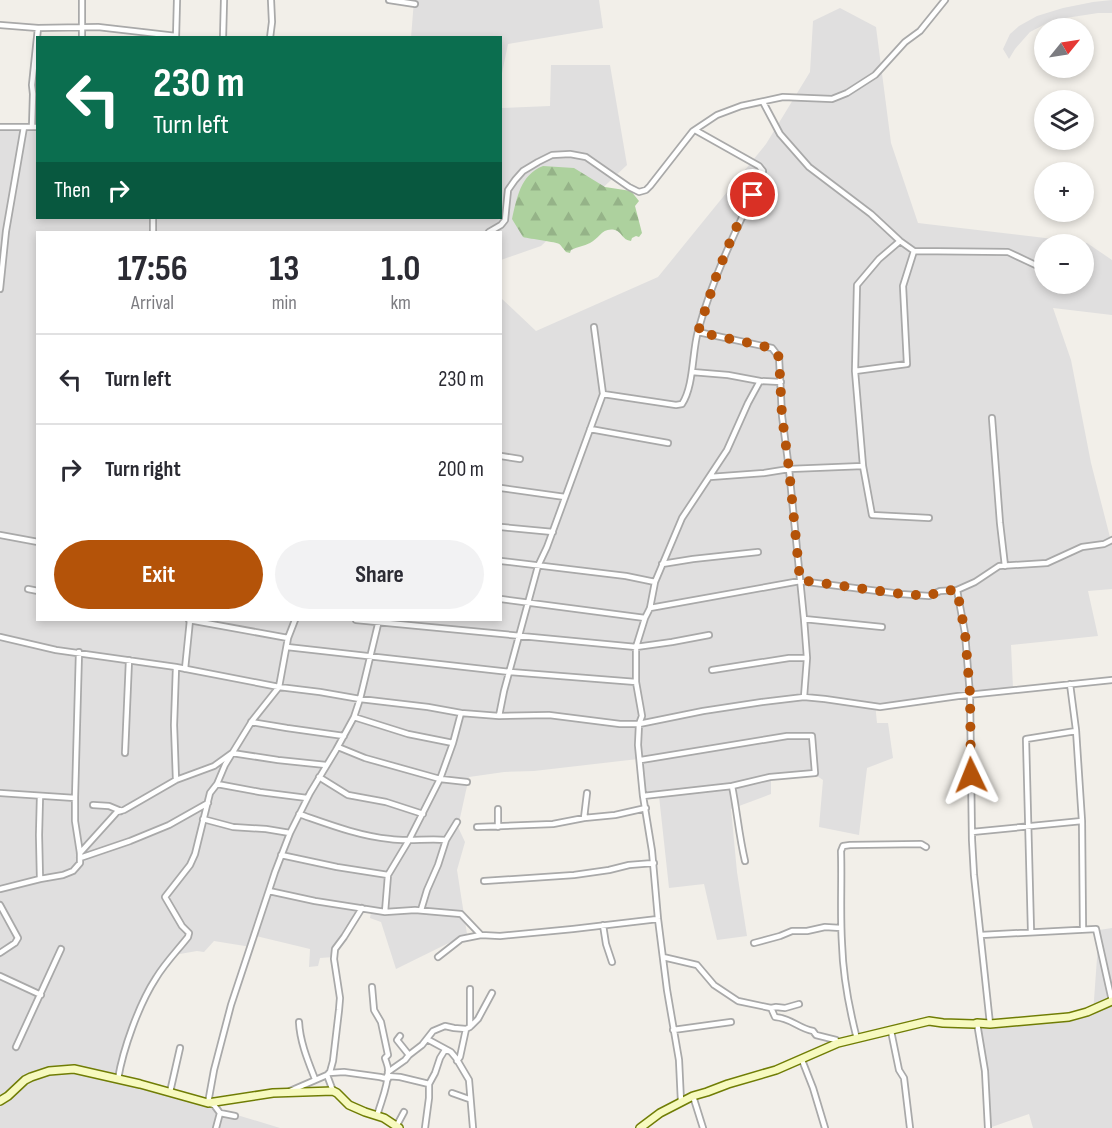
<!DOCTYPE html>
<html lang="en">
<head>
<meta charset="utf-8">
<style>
	body { margin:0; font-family:"Sofia Sans Condensed",sans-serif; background:#f2f2f3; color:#2b2b33; height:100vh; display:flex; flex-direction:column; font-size:22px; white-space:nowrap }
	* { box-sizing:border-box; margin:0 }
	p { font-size:20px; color:#7c7c81 }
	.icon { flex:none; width:33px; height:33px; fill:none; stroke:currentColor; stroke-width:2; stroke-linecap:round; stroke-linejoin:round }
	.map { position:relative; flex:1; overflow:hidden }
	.drawer { position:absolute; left:36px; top:231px; width:466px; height:390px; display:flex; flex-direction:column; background:#fff; border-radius:0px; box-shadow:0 3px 9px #0003 }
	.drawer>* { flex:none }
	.guide { position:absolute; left:36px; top:36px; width:466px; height:183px; border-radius:0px; box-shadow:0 3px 9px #0003; background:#0b6e4f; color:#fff; overflow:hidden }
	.needle { width:39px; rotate:60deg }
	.controls { position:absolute; left:1034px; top:18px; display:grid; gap:12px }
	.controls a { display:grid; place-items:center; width:60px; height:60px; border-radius:50%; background:#fff; box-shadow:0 3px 9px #0003; font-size:30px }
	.pin { position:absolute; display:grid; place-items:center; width:51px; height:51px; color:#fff; margin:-26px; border:3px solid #fff; border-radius:50%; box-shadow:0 2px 6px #0007 }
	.me { position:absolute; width:66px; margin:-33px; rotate:358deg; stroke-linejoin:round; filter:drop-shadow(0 0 4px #0008) }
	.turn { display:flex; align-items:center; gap:21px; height:126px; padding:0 18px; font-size:27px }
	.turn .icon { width:78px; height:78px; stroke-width:2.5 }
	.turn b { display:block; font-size:42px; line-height:51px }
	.then { display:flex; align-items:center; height:57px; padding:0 18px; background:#0003; gap:12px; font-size:22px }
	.eta { display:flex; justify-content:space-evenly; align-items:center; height:102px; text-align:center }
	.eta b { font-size:36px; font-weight:700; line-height:42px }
	.button { display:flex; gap:12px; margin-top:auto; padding:12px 18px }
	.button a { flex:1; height:69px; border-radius:36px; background:#b45309; color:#fff; font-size:24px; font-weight:700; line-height:69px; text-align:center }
	.button a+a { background:#f2f2f3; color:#2b2b33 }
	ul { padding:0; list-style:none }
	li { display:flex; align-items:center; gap:18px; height:90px; padding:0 18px; border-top:2px solid #e1e1e2 }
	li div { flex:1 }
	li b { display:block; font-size:22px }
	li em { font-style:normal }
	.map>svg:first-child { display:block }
	.residential { fill:#e0dfdf; fill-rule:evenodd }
	.forest { fill:url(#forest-firs) }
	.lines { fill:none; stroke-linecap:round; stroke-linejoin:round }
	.street-casing { stroke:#a9a9a9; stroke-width:8 }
	.secondary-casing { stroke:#707d05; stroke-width:10 }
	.street { stroke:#fff; stroke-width:4.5 }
	.secondary { stroke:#f7fabf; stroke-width:7 }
	.route { stroke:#b45309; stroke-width:10; stroke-dasharray:0 18 }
</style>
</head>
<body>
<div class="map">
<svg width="1112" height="1128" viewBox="0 0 1112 1128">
	<defs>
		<pattern id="forest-firs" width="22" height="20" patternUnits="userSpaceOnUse" patternTransform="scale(1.5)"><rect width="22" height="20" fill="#add19e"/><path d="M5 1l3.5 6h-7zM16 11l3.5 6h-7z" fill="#95b388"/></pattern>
	</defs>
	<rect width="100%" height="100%" fill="#f2efe9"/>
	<path class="residential" d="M414 0H599L603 28 508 44 501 78V38H411Z
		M1112 0V13H1098L1053 20 1030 32 1015 49 1009 59 1003 49 1010 34 1019 26 1037 16 1063 8 1093 2Z
		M840 8 876 27 891 143 918 223 1087 243 1112 260V315L1053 308 1071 360 1091 463 1112 545V589L1088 591 1098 636 1011 645 1013 688 968 693 910 702 875 703 877 723H888L893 758 867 768 859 835 819 827 823 780 817 776 798 773 771 776V794L731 809 737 872 747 936 717 940 704 884 669 888 659 796 644 797 638 759 534 771 504 772 469 777 458 827 465 842 457 870 467 934 396 969 381 922 370 918 371 912 362 909 336 948 334 957 320 958 318 966 309 967 310 949 256 936 251 947 214 941 204 952 197 951 174 955 155 982 147 1002 137 1021 115 1078 280 1128H0V128L37 130 38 218H501V108L550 106 551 65H610L627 165 541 246 501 260V232H38V620H501V298L536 331 658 277 766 144 810 72 813 21ZM1044 244H1083V284H1044Z
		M1112 928V1128H1033L1029 1114 989 1128 976 1026 1068 1020 1093 1014 1099 930Z"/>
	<path class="forest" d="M543 166 574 168 605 187 631 191 639 201 635 206 642 233 639 237 636 236 632 238 631 241C622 240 622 232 615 230 602 227 599 239 590 243 584 246 577 247 571 250L570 253 566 252C565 251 560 244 559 244 557 242 530 239 523 237L512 219C517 198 520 175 543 166Z"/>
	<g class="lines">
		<g class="street-casing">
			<path id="street" d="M389 0 415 4
				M0 25 38 28 98 27 176 36
				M82 38V0
				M176 38 177 0
				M223 38 224 0
				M270 38 272 22 271 0
				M763 102 780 134 809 167 871 214 900 241 914 251 1008 252 1044 269
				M0 127H38
				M32 127 33 94 32 85 38 28
				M153 232V218
				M489 232 501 225 505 220 508 190 515 180 523 171 538 162 552 155 570 154 586 157 629 187 639 192 646 190 650 186 693 131 717 115 741 106 783 97 832 99 847 93 875 75 905 42 920 31 945 0
				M0 289 6 231 24 127
				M698 332 772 348 779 357 782 416 789 469 804 619 807 658 804 697
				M855 371 907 364 903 286 914 251
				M692 372 728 375 760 381
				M603 394 676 405 682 404C694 386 692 352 698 331 713 277 737 227 762 176L763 171 759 166 695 130
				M992 418 1000 523 1005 566
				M590 429 668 443
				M501 456 520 459
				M863 466 855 371 857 285 879 259 900 241
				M710 477 764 473 789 469 863 466 872 515 929 518
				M501 488 565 497
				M501 527 553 532
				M0 535 38 542
				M501 561 626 576 655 582
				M662 564 693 559 758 552
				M28 589 38 591
				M501 599 645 618
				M650 608 800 581 901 594 929 596 940 591 957 590
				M804 619 882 627
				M189 620 288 638
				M356 620 636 647 672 642 709 635
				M0 637 56 650 176 667 279 687 320 692 360 699 428 707 461 713 499 716 549 715 620 724H639L703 711 762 702 804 697 825 699 880 707 958 696 1112 680
				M287 647 510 672 636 682
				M185 669 190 620
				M712 670 789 658H807
				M1070 684 1076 730 1082 821 1083 929
				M499 716 504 691 538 566 547 547 603 394 594 327
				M354 717 408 734 453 743
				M251 722 287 728 344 736
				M338 747 365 758 440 779 467 782
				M125 753 129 660
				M641 760 787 736H812L815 773 770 777 732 786
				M319 777 348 795 386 802 423 814
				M176 780 174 725 176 667
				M217 784 260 792 307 798
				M0 793 75 798
				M40 796 39 835 40 879
				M643 796 732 786C737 811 739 836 745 861
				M93 805 109 806 121 811
				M498 809V827
				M299 814C328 824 359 836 390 839 409 842 427 838 446 840
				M584 818 587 793
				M203 819 233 827 266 829 290 833
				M477 827 553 824 584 818 615 815 646 808
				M972 832 1082 821
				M80 853 117 812 124 810 176 780 214 766 232 753 278 760 326 765
				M281 855 337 867 388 875
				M80 858 130 841 169 825 208 803
				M484 881 574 875 609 870 629 865 654 863
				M0 889 40 879 63 875 73 871 80 863V853L75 821V798L79 652
				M269 891 315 901 385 912 415 910 461 914 481 935
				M0 905 18 938 15 943 0 953
				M421 910 427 890 438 865 446 840 457 822
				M385 912 388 875 409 840 440 779 453 743 461 713
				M603 925 606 944 612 962
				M1031 931 1026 739 1076 731
				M981 935 1096 929 1112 1001
				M754 943 780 936 792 931H807L825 927 841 928
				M438 957 461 939 481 935 500 936 573 929 658 919
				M663 957 697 965 714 985 738 1001 771 1008 775 1017C791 1018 798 1028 813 1031L816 1035 836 1040 838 1043
				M0 976 41 995
				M372 987 374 1010 381 1022 388 1055 385 1058C386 1062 389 1067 388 1072 388 1087 381 1101 377 1116
				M771 1008 776 1007 785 1008 799 1004
				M299 1022C300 1042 308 1061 315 1079
				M977 1023 985 1071 988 1128
				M990 1024 974 875 972 840 970 695 965 633 957 590 975 582 999 566 1047 563 1082 547 1104 544 1112 540
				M471 1026 478 1019 492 993
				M673 1030 731 1022
				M891 1031 899 1070 904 1078 910 1128
				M400 1036 397 1040 409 1055
				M427 1039 451 1052 456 1058 469 1080 473 1128
				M857 1039C849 1008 843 976 842 944 840 913 842 882 841 851L843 846 850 845 921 844 926 847
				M16 1047 61 949
				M802 1060 813 1088 825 1128
				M457 1061 460 1057 466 1029 470 1027V989
				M388 1072 405 1060 409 1055 422 1045 433 1031 445 1026 454 1028 466 1029
				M329 1073 344 1072 380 1077 388 1079
				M327 1075 333 1091
				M387 1076 400 1077 429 1084
				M118 1079C123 1049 139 1004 156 978 165 963 177 951 188 937L189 933 182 926 165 897 190 865 195 854 210 793 217 784 225 765 252 721 279 687 288 638 295 620
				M290 1091 327 1075 330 1072 333 1061 339 1010 340 998 334 959 335 949 344 937 362 908
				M170 1092 180 1048
				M452 1093 469 1099
				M693 1096 703 1128
				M681 1102 679 1060 667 990 658 919 652 851 643 796 638 745 639 724 642 716 636 682V647L645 618 650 608 655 582 682 518 727 450 748 403 760 381 781 382
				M235 1116 220 1113 214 1105 208 1103 214 1070 231 1005 275 872 290 833 310 793 336 750 354 717 360 699 379 620
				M397 1125 404 1112
				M216 1128 220 1113
				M425 1128 429 1098V1084L435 1073 440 1058 445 1050"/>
		</g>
		<g class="secondary-casing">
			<path id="secondary" d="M0 1101 8 1096 25 1080 31 1077 49 1071 74 1069 140 1084 208 1103 273 1093 333 1091 337 1093 349 1105 365 1112 384 1118 399 1128
				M640 1128 660 1113 693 1096 707 1092 728 1084 776 1070 838 1043 929 1021 943 1023 974 1024 977 1023 990 1024 1069 1017 1087 1012 1112 1001"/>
		</g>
		<use href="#street" class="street"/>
		<use href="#secondary" class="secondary"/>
	</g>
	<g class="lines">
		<path class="route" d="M753 195 734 232 717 274 698 332 772 348 779 357 782 416 789 469 800 580 901 594 929 596 940 591 957 590 965 633 970 694 971 775"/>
	</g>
</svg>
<div class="controls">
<a><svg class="needle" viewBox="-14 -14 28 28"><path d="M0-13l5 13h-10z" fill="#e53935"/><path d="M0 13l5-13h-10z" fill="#7c7c81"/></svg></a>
<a><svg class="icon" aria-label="layers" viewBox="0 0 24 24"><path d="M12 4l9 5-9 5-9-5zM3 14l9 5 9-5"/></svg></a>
<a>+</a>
<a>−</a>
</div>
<div class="pin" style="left:753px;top:195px;background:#d93025"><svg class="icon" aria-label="arrive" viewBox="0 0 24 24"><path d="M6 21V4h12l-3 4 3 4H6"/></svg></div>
<svg class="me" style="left:971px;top:775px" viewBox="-20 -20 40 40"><path d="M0-17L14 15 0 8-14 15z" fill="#b45309" stroke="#fff" stroke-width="4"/></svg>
<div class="guide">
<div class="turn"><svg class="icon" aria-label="left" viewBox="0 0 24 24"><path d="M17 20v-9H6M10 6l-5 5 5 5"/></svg><div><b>230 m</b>Turn left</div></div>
<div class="then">Then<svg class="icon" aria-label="right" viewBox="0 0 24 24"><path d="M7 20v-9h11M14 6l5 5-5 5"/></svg></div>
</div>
<section class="drawer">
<div class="eta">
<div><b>17:56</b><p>Arrival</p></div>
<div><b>13</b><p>min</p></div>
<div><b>1.0</b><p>km</p></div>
</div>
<ul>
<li><svg class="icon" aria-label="left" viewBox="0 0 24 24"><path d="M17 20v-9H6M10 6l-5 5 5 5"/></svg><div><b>Turn left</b></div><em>230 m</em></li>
<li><svg class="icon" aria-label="right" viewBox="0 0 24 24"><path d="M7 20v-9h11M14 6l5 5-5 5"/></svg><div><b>Turn right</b></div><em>200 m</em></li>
</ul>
<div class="button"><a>Exit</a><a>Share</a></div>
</section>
</div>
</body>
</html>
